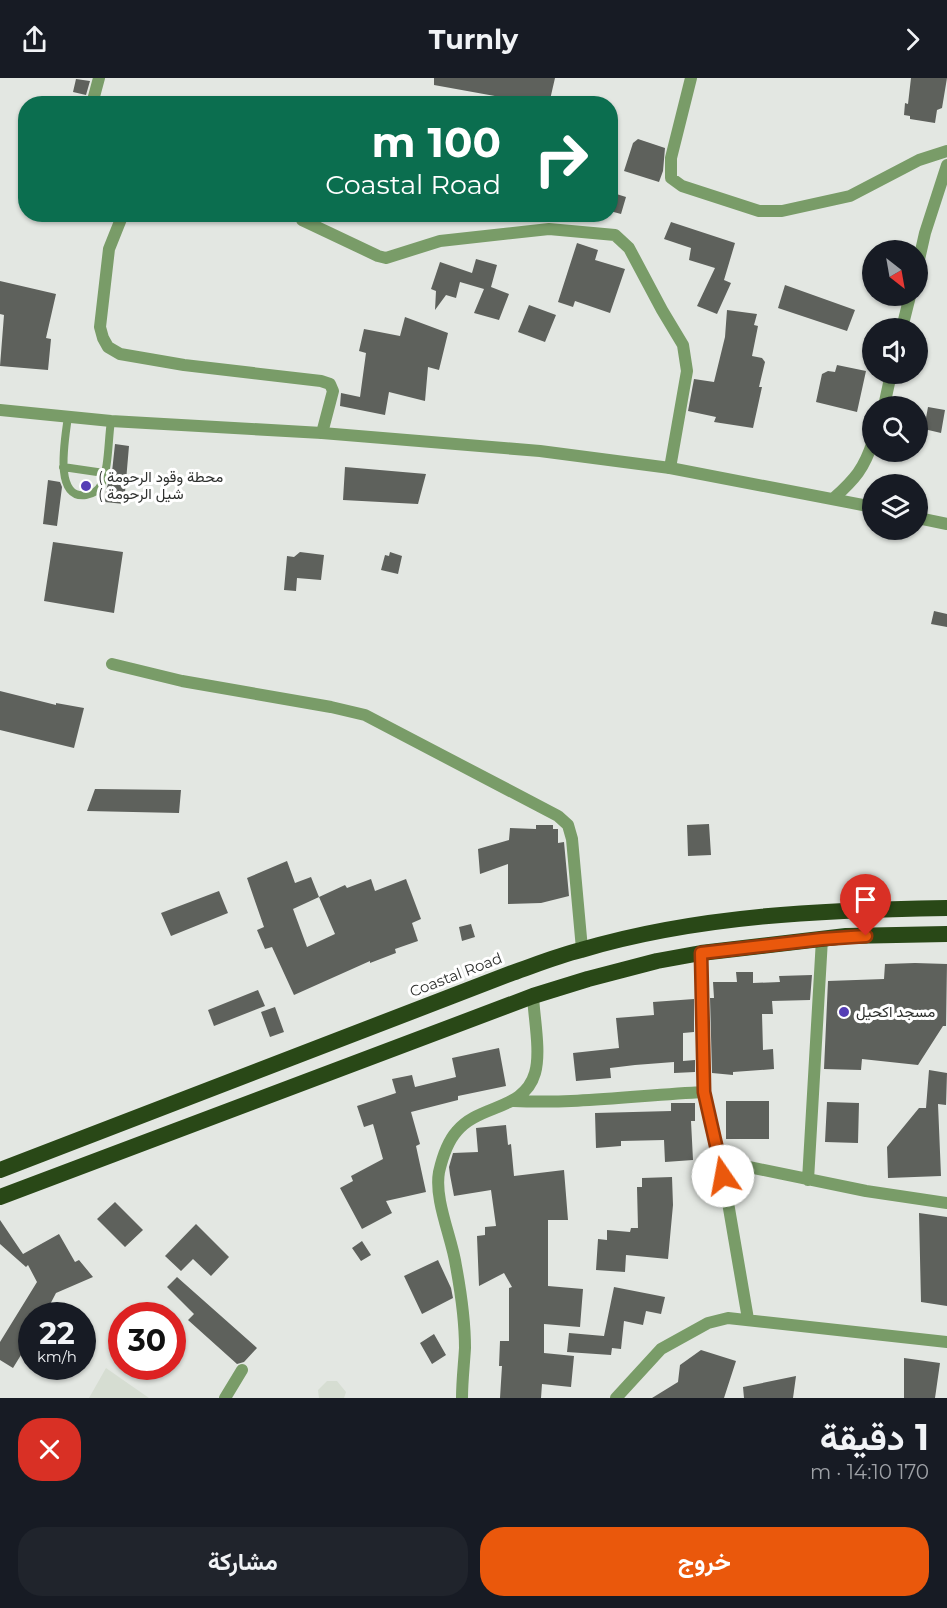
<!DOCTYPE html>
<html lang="ar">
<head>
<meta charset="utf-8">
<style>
	body { margin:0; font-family:Montserrat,Vazirmatn,sans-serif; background:#20242c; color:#f1f3f6; direction:rtl; height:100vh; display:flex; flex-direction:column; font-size:22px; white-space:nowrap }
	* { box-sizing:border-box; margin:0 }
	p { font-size:20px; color:#9ea1a6 }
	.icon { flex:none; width:33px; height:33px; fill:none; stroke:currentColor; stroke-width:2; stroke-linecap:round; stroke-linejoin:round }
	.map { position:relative; height:1320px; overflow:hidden; direction:ltr }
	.details { display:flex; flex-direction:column; background:#171b24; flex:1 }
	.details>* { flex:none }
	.hud { position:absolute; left:18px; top:18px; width:600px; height:126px; border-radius:24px; box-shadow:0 2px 4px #0004; direction:rtl; background:#0b6e4f; color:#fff; overflow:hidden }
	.needle { width:39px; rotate:149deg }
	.fabs { position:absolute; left:862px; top:162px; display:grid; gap:12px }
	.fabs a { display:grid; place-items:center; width:66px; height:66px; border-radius:50%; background:#171b24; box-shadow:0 2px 4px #0004; font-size:30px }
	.speed { position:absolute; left:18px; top:1224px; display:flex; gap:12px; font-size:30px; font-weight:700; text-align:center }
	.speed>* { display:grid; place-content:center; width:78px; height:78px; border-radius:50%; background:#171b24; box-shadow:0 2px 4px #0004; line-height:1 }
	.speed small { font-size:15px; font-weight:400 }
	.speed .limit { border:9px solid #d22; background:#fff; color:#111 }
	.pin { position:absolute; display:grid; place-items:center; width:51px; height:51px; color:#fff; margin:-62px -26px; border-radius:50% 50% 50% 0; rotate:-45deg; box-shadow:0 0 6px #0007 }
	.pin .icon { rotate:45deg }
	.me { position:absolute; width:66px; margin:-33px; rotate:348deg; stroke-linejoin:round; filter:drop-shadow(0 0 4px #0008) }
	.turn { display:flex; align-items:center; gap:21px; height:126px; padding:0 18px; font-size:27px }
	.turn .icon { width:78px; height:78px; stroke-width:2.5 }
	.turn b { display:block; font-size:42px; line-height:51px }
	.round { display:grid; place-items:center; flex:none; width:63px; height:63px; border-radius:24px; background:#20242c }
	.headline { display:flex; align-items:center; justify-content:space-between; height:102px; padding:0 18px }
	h1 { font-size:36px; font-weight:700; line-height:45px }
	.button { display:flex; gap:12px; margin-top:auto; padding:12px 18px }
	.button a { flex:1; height:69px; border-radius:24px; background:#ea580c; color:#fff; font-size:24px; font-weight:700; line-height:69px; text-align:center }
	.button a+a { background:#20242c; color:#f1f3f6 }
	header { display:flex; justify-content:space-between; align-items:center; height:78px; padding:0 18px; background:#171b24; font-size:27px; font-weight:700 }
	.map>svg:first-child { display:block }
	.built { fill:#d6ddd2 }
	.building { fill:#5e615c; fill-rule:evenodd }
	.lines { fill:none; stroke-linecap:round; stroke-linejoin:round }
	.service { stroke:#799c68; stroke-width:8 }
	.minor { stroke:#799c68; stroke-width:12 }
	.tertiary { stroke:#799c68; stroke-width:12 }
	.trunk { stroke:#294817; stroke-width:16 }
	.route-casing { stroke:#983908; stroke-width:15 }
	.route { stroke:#ea580c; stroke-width:10 }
	.poi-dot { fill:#553eb5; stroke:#fff; stroke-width:2 }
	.labels { text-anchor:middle; stroke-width:6; stroke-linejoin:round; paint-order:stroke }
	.poi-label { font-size:15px; fill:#2e302e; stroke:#fff; text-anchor:start }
	.street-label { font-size:15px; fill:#2e302e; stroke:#fff }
</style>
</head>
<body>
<header><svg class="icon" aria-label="forward" viewBox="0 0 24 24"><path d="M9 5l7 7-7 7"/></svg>Turnly<svg class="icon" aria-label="share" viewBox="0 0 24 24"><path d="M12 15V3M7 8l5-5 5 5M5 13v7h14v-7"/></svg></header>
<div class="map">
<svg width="947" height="1320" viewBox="0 0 947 1320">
	<rect width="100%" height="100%" fill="#e3e7e2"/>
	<path class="built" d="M106 1290 149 1320H89Z
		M327 1303H337L346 1314 344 1320H319L318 1312Z"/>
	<path class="building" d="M434 0H555L549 26H539L434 7Z
		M911 0H947L942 30 937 32 935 45 910 41V38L904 37 905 25 908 26Z
		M76 1 90 3 86 17 73 14Z
		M638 61 665 70 663 93 659 104 624 93 633 65Z
		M610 114 626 119 621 136 610 133Z
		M671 144 735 165 724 202 731 205 717 236 697 228 715 190 689 182 691 170 664 161Z
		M577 165 598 172 595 182 625 191 610 235 575 223 573 229 558 224Z
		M476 181 497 187 491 209 509 216 499 242 474 235 484 211 460 204 456 220 446 217 435 232 436 213 431 211 440 184 472 195Z
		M0 203 56 216 46 260 51 261 48 292 0 288 4 237 0 236Z
		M785 207 855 232 847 253 778 230Z
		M529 227 556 237 545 264 518 254Z
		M727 232 757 236 754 247 758 248 752 278 762 280 765 284 759 309H762L753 350 714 344 716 339 688 333 694 301 714 304 725 259Z
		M405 239 448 255 439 292 428 289 425 323 389 314 385 337 340 328 341 315 360 319 366 275 359 273 364 251 400 258Z
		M837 287 866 293 857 334 816 324 822 296 828 293 835 294Z
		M928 329 945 332 941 355 924 351Z
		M115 366 129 368 124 426 105 424 106 412 112 394Z
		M345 389 426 396 418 426 343 422Z
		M48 402 60 404 62 409 57 448 43 446Z
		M53 464 123 474 114 535 44 523Z
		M300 474 324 477 321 502 297 500 296 513 284 512 287 478 294 479Z
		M390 474 402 478 398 496 381 492 385 477 389 478Z
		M934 533 947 536V549L931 546Z
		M0 613 56 627V625L84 630 74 670 0 652Z
		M95 711 181 712 179 735 87 733Z
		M709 746 711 777 688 778 687 747Z
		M536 747H553V751H558V765L564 764 569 818 541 825 508 826V786L480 796 478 771 509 762 510 750 536 751Z
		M287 783 295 805 311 799 319 819 345 807 347 810 371 801 375 813 406 801 421 841 412 845 418 863 395 871 396 875 370 885V883L294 917 272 869 265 871 257 852 264 849 247 800ZM319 819 335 856 307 869 293 831Z
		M219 813 228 835 171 858 161 835Z
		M471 846 475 859 462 863 459 849Z
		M915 885 947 886 946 948H943L918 987 862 981 861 992 824 991 828 903 884 901 885 886Z
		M736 894H753V905L780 904 779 898 812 897 810 922 772 923 773 936H762L763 972 773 971 774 991 733 994V997L712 995 710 920H714L713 904H737Z
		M258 912 265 928 214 948 208 932Z
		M694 921V954L683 955V983L695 982V994L674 995V984L635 987 610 990 611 1000 576 1003 573 975 619 970 616 940 654 937 653 924Z
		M275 929 284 954 270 959 261 934Z
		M499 970 506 1008 458 1018V1022L411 1034 420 1066 416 1068 426 1114 386 1123 392 1135 362 1151 340 1110 353 1103 351 1098 383 1081 373 1046 364 1049 357 1028 396 1015 392 1001 412 997 415 1009 456 999 452 980Z
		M929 992 947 995 946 1027 938 1026 941 1098 888 1100 887 1069 919 1030H926Z
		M726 1023H769V1061H726Z
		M827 1024 859 1025 858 1065 825 1064Z
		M671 1025H695V1043H691L693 1082 665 1084 664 1062 621 1063V1068L596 1070 595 1035 671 1033Z
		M506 1047 508 1067 511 1066 514 1098 564 1092 568 1142H548V1208L583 1211 580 1249 544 1246V1275L574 1278 571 1309 542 1306 541 1320H500L502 1288H499L500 1263H509V1210L512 1209 504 1195 479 1208 477 1158 485 1157V1149L496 1148 491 1112 454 1118 450 1097 449 1089 453 1075 478 1074 476 1050Z
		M672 1099 673 1127 668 1181 626 1177 625 1194 596 1192 598 1161 607 1162V1152L630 1154 631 1150H638L637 1109H642V1100Z
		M115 1124 143 1152 125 1169 97 1141Z
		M919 1135 947 1139V1228L921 1224Z
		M0 1142 23 1176 59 1156 75 1184 79 1182 93 1199 56 1215 44 1238H32V1259L13 1290 0 1282V1264L37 1204 28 1187 26 1189 0 1166Z
		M196 1146 229 1179 211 1198 193 1181 181 1193 165 1178Z
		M362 1163 371 1177 361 1183 352 1170Z
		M438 1182 451 1210 453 1220 422 1236 404 1198Z
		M177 1199 257 1270 244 1284 237 1286 188 1242 194 1236 167 1209Z
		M614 1209 665 1219 661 1236 646 1233 643 1247 624 1243 621 1271 612 1270 611 1277 567 1274 569 1255 604 1258Z
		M434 1256 446 1277 432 1286 420 1265Z
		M701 1272 736 1283 724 1320H652L678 1304 680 1287Z
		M904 1280 940 1285 935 1320H904Z
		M796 1298 793 1320H744L743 1309Z"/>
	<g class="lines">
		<path class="service" d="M68 338C66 357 52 422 86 417 92 416 98 413 101 407 109 391 108 362 111 343
			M63 389 104 395"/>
		<path class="minor" d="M691 0 671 80V100L682 108 759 133H782L850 118 919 82 947 73
			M92 26 99 0
			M123 136 109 171 100 249 103 260 108 269 120 276 184 287 321 303 330 306 333 313 322 355
			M302 142 378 178 386 180 440 163 549 151 615 157 629 170 662 232 683 267 687 293 670 390
			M918 186 925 155 947 87
			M902 250 910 218
			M884 328 891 296
			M834 420C855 401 864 391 873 363
			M112 586 182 603 331 629 365 637 558 738 568 747 572 761 582 871
			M701 875 704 1014 726 1113 748 1241
			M514 1023C577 1026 641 1017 704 1014
			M720 1083 866 1113 947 1125
			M808 1102 822 861
			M225 1320 242 1292
			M462 1320C462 1303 464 1287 465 1270 465 1243 461 1215 456 1188 452 1160 434 1122 439 1094 442 1081 448 1063 457 1053 479 1026 524 1033 535 995 541 974 534 940 533 918
			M616 1320 661 1271 708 1245 728 1240 947 1264"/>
		<path class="tertiary" d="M0 332 111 343 322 355 540 373 670 390 873 429
			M918 440 947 446"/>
		<path class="trunk" d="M0 1092 512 895C535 887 557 878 581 872 699 837 824 832 947 830
			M0 1119 533 918 588 901 657 883 701 875 846 858 947 856"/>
	</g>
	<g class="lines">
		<g class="route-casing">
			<path id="route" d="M723 1098 704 1014 701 875 822 861 866 858"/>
		</g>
		<use href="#route" class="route"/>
	</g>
	<g class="poi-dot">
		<circle cx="86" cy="408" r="6"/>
		<circle cx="844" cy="934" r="6"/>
	</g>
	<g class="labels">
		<g class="poi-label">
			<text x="98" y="404">( محطة وقود الرحومة<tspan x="98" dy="17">( شيل الرحومة</tspan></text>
			<text x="856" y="939">مسجد اكحيل</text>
		</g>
		<g class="street-label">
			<text transform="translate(456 897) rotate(-21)" y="5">Coastal Road</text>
		</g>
	</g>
</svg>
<div class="fabs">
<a><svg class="needle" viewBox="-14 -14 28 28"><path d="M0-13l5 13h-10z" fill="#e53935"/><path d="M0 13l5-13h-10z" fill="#9ea1a6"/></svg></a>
<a><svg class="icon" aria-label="sound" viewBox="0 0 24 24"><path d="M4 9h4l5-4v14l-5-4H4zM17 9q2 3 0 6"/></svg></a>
<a><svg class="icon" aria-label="search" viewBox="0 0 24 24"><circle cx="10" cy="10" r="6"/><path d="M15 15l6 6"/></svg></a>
<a><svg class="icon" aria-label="layers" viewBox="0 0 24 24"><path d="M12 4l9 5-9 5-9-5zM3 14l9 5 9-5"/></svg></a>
</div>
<div class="speed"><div>22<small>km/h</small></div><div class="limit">30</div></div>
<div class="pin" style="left:866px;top:858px;background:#d93025"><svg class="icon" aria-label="arrive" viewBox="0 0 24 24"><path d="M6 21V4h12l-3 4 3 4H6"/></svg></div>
<svg class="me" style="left:723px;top:1098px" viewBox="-20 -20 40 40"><circle r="19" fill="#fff"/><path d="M0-13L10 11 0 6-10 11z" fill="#ea580c"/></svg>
<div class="hud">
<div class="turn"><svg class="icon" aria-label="right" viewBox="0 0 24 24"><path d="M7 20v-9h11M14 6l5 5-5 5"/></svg><div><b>100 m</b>Coastal Road</div></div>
</div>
</div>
<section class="details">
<div class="headline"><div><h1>1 دقيقة</h1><p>170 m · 14:10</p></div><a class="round" style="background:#d93025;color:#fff"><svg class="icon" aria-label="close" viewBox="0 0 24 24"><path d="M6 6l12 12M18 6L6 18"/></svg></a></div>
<div class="button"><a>خروج</a><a>مشاركة</a></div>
</section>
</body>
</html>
